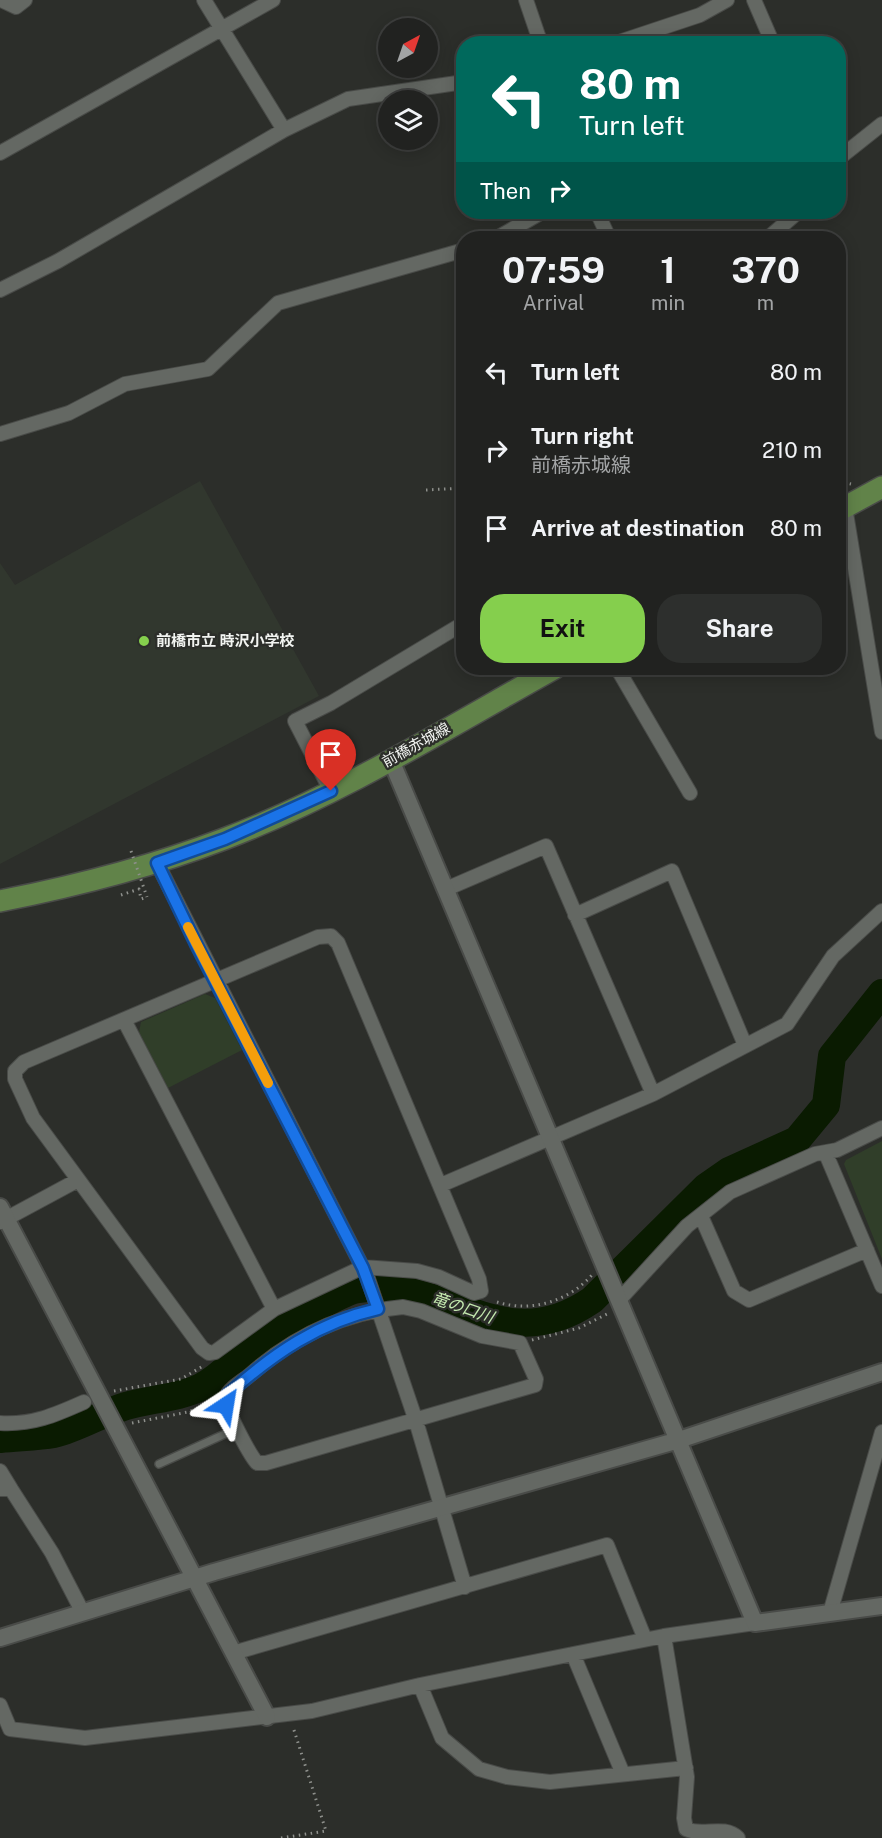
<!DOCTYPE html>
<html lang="en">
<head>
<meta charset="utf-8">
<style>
	body { margin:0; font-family:"Public Sans","Noto Sans JP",sans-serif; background:#2d2f2d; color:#f1f3f6; height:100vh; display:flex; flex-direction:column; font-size:22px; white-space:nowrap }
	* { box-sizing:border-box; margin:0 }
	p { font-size:20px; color:#a2a4a5 }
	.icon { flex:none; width:33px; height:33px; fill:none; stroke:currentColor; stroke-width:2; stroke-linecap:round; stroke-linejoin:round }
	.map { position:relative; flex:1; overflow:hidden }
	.details { position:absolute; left:456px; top:231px; width:390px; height:444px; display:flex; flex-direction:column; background:#212220; border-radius:24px; box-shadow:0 3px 15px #0003,0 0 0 2px #3e3f3e }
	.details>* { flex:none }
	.banner { position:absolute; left:456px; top:36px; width:390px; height:183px; border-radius:24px; box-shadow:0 3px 15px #0003,0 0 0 2px #3e3f3e; background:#00695c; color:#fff; overflow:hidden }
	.needle { width:39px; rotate:40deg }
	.tools { position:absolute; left:378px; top:18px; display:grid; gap:12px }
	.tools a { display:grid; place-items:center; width:60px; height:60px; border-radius:50%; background:#212220; box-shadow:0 3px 15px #0003,0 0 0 2px #3e3f3e; font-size:30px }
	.pin { position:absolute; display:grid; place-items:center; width:51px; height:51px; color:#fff; margin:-62px -26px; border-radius:50% 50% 50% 0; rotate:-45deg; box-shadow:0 0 6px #0007 }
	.pin .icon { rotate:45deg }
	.me { position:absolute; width:66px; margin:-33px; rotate:33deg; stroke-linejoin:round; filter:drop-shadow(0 0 4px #0008) }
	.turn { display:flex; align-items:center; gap:21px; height:126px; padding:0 24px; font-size:27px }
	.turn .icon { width:78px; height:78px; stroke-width:2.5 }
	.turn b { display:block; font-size:42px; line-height:51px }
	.then { display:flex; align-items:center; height:57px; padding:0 24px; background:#0003; gap:12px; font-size:22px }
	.eta { display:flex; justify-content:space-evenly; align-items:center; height:102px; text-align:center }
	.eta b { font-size:36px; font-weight:700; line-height:42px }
	.cta { display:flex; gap:12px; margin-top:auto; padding:12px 24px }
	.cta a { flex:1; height:69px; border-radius:24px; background:#85cf4d; color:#111; font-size:24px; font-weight:700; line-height:69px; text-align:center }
	.cta a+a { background:#2d2f2d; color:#f1f3f6 }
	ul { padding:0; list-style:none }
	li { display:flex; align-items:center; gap:18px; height:78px; padding:0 24px }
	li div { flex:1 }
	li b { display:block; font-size:22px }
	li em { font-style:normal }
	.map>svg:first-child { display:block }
	.built { fill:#31372e }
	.green { fill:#303e29 }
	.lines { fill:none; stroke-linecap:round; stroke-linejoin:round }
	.river { stroke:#0a1b01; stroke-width:28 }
	.service-casing { stroke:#494b48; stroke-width:10 }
	.minor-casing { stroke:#494b48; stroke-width:16 }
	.tertiary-casing { stroke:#494b48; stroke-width:20 }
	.primary-casing { stroke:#494b48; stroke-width:24 }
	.path { stroke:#8e908c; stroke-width:3; stroke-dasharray:1.5 4.5; stroke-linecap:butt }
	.service { stroke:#646863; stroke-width:7 }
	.minor { stroke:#646863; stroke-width:14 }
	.tertiary { stroke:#646863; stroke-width:16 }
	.primary { stroke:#618349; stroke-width:21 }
	.path-bridge { stroke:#8e908c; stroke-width:3; stroke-dasharray:1.5 4.5; stroke-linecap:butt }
	.route-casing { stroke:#114b97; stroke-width:15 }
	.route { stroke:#1a73e8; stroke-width:10 }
	.slow { stroke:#f59e0b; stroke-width:10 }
	.poi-dot { fill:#85cf4d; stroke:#2c2e2a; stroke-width:2 }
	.labels { text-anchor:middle; stroke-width:5; stroke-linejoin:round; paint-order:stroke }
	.poi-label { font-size:15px; font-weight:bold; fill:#f2f4f1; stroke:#2c2e2a; text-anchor:start }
	.street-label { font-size:15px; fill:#f2f4f1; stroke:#2c2e2a }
	.water-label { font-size:16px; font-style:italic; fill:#c5eab0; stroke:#2c2e2a }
</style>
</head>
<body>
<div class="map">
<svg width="882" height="1838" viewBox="0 0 882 1838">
	<rect width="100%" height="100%" fill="#2c2e2a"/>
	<path class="built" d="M200 481 319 696 0 864V563L15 585Z"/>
	<path class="green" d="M205 994 215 998 242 1050 168 1088 139 1032 141 1022Z
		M882 1141V1259L844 1164 846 1160Z"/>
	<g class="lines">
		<path class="river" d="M0 1439C18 1437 37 1437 54 1434 79 1428 102 1413 126 1406 150 1399 179 1398 201 1387 222 1377 236 1357 254 1345 271 1333 342 1291 358 1289 447 1276 502 1362 592 1300L706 1187 729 1171 797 1140 826 1105 832 1056 882 993"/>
		<g class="service-casing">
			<path id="service" d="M159 1464 238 1428"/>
		</g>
		<g class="minor-casing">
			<path id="minor" d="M1 0 16 7 25 0
				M204 0 284 130
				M526 0 541 44
				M754 0 773 44
				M613 44 700 15 727 0
				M0 153 273 0
				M838 159 882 124
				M597 212 609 238
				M497 238 542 212
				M768 238 798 212
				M0 290 58 261 284 130 348 99 464 82
				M0 434 69 413 125 384 208 369 278 303 464 250
				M845 507 882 732
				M617 668 690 793
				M331 791 295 721 331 703 464 623
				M157 863 367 1276 416 1421 465 1587
				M446 889 546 846 653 1094
				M575 915 672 871 745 1045
				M331 936 338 943 479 1279 481 1291 474 1293 439 1277 417 1271 363 1267 274 1309 215 1352 209 1353 202 1348 33 1118 15 1079V1071L24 1062 318 937Z
				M124 1020 274 1309
				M826 1154 882 1286
				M441 1185 653 1094 787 1024 833 956 882 911
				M701 1216 734 1291 749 1300 867 1250
				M0 1222 78 1180
				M620 1299 687 1226 730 1192 815 1154 837 1150 882 1128
				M403 1307 421 1311 482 1336 520 1343 536 1379 535 1385 266 1463H257C250 1455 223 1406 226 1397 230 1388 243 1381 250 1375 294 1336 344 1312 403 1307Z
				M0 1423C32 1425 55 1415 84 1402
				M0 1471 11 1489H0
				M11 1489 52 1553 82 1611
				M830 1613 882 1432
				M664 1636 687 1777 684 1818 686 1829C702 1837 724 1824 738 1838
				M233 1653 607 1545 645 1639
				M573 1654 623 1774
				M420 1685 442 1738 479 1769 507 1777 550 1782 686 1768
				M0 1705 10 1729 85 1738 312 1711 420 1685 573 1654 664 1636 755 1623"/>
		</g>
		<g class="tertiary-casing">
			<path id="tertiary" d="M391 760 755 1623 882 1606
				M0 1207C90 1377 178 1547 267 1717
				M0 1638 214 1572 679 1440 882 1372"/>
		</g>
		<g class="primary-casing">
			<path id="primary" d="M838 511 882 487
				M0 901C76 886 151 867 224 839 340 795 447 728 555 668"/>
		</g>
		<path class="path" d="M838 481 851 484
			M426 490 464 488
			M121 895 139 889 141 899 147 897
			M497 1302C531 1313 569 1301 592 1275
			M532 1340 579 1328 607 1314
			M114 1391 181 1379 203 1366
			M132 1423 188 1412 211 1403
			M281 1838 326 1831 293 1727"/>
		<use href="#service" class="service"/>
		<use href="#minor" class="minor"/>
		<use href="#tertiary" class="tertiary"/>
		<use href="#primary" class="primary"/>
		<path class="path-bridge" d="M131 851 147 897"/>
	</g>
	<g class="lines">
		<g class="route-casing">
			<path id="route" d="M226 1405 228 1394C273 1354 319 1322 378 1309L363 1268 196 944 157 863 225 839 331 791"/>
		</g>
		<use href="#route" class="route"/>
		<path class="slow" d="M188 927 268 1083"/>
	</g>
	<circle class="poi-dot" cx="144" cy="641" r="6"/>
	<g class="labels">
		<g class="poi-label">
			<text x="156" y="646">前橋市立 時沢小学校</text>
		</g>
		<g class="street-label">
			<text transform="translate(416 745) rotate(-29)" y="5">前橋赤城線</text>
		</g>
		<g class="water-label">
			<text transform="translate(463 1307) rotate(19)" y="6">竜の口川</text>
		</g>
	</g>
</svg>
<div class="tools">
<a><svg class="needle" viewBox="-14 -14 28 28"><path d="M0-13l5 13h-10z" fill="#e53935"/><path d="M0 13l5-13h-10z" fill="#a2a4a5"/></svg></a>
<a><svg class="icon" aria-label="layers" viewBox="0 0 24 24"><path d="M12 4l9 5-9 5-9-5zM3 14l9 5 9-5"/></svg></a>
</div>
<div class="pin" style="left:331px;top:791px;background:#d93025"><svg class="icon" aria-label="arrive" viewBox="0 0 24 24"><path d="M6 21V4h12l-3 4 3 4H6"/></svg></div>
<svg class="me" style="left:226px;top:1405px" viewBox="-20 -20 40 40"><path d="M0-17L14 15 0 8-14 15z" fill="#1a73e8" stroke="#fff" stroke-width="4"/></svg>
<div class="banner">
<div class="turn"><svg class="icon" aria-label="left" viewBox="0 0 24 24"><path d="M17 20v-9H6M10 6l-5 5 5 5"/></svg><div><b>80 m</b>Turn left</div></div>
<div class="then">Then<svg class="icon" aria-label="right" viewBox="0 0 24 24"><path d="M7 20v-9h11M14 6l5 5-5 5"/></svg></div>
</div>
<section class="details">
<div class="eta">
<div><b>07:59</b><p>Arrival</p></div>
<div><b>1</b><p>min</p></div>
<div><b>370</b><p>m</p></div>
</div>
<ul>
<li><svg class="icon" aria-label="left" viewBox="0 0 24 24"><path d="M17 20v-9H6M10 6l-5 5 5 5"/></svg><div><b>Turn left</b></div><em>80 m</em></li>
<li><svg class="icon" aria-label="right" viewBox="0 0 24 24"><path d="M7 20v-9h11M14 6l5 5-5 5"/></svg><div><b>Turn right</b><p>前橋赤城線</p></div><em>210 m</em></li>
<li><svg class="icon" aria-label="arrive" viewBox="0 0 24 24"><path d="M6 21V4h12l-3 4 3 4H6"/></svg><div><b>Arrive at destination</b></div><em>80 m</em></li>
</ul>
<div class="cta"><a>Exit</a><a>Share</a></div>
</section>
</div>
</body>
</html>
